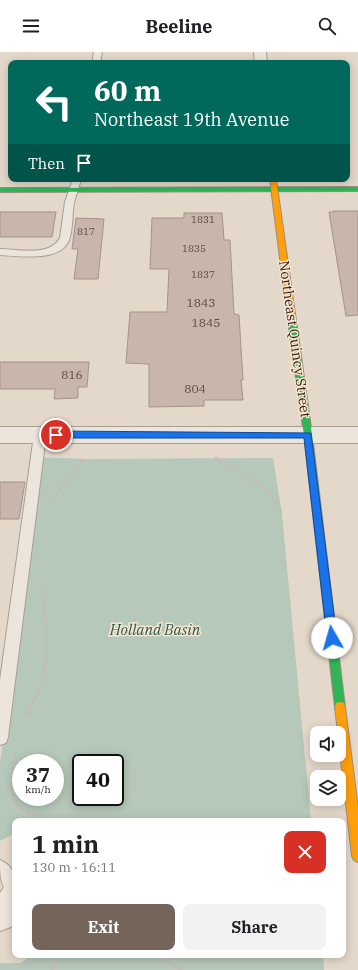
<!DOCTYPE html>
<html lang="en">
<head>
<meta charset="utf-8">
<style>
	body { margin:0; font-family:"IBM Plex Serif",serif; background:#f2f2f2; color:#202124; height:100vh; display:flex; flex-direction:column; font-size:15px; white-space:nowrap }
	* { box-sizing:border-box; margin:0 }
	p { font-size:13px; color:#757577 }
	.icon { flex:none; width:22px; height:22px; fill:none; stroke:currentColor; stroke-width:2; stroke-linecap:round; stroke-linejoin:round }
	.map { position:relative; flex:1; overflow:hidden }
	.details { position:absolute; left:12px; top:766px; width:334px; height:140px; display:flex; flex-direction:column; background:#fff; border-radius:8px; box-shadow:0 2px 10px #0003 }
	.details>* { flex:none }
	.hud { position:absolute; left:8px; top:8px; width:342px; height:122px; border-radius:8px; box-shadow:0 2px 10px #0003; background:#00695c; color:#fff; overflow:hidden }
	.controls { position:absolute; left:310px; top:674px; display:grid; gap:8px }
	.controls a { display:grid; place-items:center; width:36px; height:36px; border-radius:8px; background:#fff; box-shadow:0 2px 10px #0003; font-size:20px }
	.speed { position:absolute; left:12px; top:702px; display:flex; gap:8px; font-size:20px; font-weight:700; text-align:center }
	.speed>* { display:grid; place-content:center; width:52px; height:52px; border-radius:50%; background:#fff; box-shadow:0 2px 10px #0003; line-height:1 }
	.speed small { font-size:10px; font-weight:400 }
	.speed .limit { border:2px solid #111; border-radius:6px; background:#fff; color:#111 }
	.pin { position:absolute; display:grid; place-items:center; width:34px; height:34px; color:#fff; margin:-17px; border:2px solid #fff; border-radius:50%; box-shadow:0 1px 4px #0007 }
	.me { position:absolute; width:44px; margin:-22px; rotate:353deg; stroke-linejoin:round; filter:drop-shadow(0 0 3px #0008) }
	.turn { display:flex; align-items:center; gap:14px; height:84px; padding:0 20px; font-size:18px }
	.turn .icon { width:52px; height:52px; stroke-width:2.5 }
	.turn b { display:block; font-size:28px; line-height:34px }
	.then { display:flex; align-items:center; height:38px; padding:0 20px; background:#0003; gap:8px; font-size:15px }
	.round { display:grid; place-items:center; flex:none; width:42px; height:42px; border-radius:8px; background:#f2f2f2 }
	.head { display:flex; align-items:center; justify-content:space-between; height:68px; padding:0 20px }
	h1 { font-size:24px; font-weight:700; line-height:30px }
	.primary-button { display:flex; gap:8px; margin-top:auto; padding:8px 20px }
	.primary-button a { flex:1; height:46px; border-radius:8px; background:#746459; color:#fff; font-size:16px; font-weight:700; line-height:46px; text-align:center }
	.primary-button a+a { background:#f2f2f2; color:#202124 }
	header { display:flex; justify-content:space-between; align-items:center; height:52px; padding:0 20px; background:#fff; font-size:18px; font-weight:700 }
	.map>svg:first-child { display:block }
	.water { fill:#b6c8ba; fill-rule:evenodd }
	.building { fill:#c8b5ab; stroke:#a4938a }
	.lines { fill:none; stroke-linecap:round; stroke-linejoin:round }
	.lane-casing { stroke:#a99e94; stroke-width:2 }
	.street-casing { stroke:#a99e94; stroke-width:2 }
	.fast-casing { stroke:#988d84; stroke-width:2 }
	.slow-casing { stroke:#988d84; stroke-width:2 }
	.path-far1 { stroke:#c5bbb3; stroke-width:2.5; stroke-dasharray:3 2; stroke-linecap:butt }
	.path { stroke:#c5bbb3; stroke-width:3; stroke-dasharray:4 2.5; stroke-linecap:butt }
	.lane { fill:#ece5dc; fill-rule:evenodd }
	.street { fill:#ece5dc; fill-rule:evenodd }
	.fast { fill:#30b455; fill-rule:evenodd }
	.slow { fill:#ff9f0a; fill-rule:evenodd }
	.route { fill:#1a73e8; stroke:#114b97 }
	.labels { text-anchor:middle; stroke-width:3; stroke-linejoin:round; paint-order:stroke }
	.far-number-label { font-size:10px; fill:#5b4940 }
	.number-label { font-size:12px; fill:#5b4940 }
	.street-label { font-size:14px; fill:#37251c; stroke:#f7e5cf }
	.water-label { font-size:15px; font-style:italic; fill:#2a584e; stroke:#f7e5cf }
</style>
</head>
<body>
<header><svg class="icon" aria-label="menu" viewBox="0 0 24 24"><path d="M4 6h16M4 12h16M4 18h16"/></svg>Beeline<svg class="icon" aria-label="search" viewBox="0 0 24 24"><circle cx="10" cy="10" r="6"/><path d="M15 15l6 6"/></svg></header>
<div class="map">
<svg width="358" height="918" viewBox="0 0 358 918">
	<rect width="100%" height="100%" fill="#e4d8ca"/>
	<path class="water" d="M36 405 84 407 273 406 282 462 311 769H15V781L0 789V712ZM21 711H55V745H21ZM81 711H115V745H81Z
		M32 903H323L324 918H0V911H21Z"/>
	<path class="building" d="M333 159H358V263L346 264 329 160H334Z
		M0 160H56L52 185H0Z
		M184 161H222L224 188H230L234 262 239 263 243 328H241L243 348H204V354L149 355V312L126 311 130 260H167L169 217H150L152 166H184Z
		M76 166 104 167 98 227H74L78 197H72Z
		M0 310H89L87 335H78V346L54 347 55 337H0Z
		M0 430H25L19 467H0Z"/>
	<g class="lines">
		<g class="lane-casing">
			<path id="lane" d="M94 0H102L100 11H92Z
				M73 127H81C79 135 76 143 74 151 72 162 73 174 70 185 64 211 20 204 0 203V197C17 197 50 205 60 186L65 150Z
				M40 378 44 380 46 383 8 685 6 691 0 693V628L34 383 36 380Z
				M0 808C18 816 15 829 15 845 0 838 0 824 0 808Z"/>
		</g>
		<g class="street-casing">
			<path id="street" d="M254 0H266L267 11H255Z
				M0 375H358V391H0Z
				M15 831V870L11 875 0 879V841L4 835Z"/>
		</g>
		<g class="fast-casing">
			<path id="fast" d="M358 135V139L0 140V136Z
				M292 266 296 269 312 383 345 655 344 659 340 660 336 659 335 655 304 383 288 269Z"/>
		</g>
		<g class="slow-casing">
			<path id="slow" d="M270 127H276L296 269 292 272 288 269Z
				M340 650 344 651 345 655 358 756V810L354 808 352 804 339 692V681H338L335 655 336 651Z"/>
		</g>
		<path class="path-far1" d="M215 406C246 420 265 431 282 462
			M53 447 84 407
			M42 538 47 577 46 605"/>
		<path class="path" d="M26 663C37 644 44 626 47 604
			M15 702 11 739 19 757 49 769
			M155 903 182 918
			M51 918 59 903"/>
		<use href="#lane" class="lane"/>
		<use href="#street" class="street"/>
		<use href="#fast" class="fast"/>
		<use href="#slow" class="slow"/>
	</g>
	<path class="route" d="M56 379 311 381 337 586 336 589 332 591 328 589 327 586 304 386H56L51 383Z"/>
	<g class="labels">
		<g class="far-number-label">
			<text x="203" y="171">1831</text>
			<text x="86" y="183">817</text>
			<text x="194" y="200">1835</text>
			<text x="203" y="226">1837</text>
		</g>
		<g class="number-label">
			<text x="201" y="255">1843</text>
			<text x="206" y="275">1845</text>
			<text x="72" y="327">816</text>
			<text x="195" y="341">804</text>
		</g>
		<g class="street-label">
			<text transform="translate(295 287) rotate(82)" y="5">Northeast Quincy Street</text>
		</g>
		<g class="water-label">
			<text x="155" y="583">Holland Basin</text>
		</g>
	</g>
</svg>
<div class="controls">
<a><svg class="icon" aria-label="sound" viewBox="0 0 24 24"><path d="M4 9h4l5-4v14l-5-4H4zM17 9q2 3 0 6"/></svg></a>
<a><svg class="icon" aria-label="layers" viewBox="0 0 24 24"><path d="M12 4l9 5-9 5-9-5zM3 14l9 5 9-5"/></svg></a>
</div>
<div class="speed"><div>37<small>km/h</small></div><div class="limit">40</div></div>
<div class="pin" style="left:56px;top:383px;background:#d93025"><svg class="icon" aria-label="arrive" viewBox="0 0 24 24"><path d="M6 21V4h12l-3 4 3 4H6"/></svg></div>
<svg class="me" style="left:332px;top:586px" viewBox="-20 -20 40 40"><circle r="19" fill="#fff"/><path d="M0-13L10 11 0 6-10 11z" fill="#1a73e8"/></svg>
<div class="hud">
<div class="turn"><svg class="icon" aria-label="left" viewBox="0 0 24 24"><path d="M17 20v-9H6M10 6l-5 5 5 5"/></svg><div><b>60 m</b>Northeast 19th Avenue</div></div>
<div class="then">Then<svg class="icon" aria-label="arrive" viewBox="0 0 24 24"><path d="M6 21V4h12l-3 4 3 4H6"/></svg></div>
</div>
<section class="details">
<div class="head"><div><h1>1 min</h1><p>130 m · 16:11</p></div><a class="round" style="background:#d93025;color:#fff"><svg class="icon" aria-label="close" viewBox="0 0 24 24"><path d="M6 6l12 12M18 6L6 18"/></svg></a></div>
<div class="primary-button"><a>Exit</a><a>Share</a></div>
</section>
</div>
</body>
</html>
